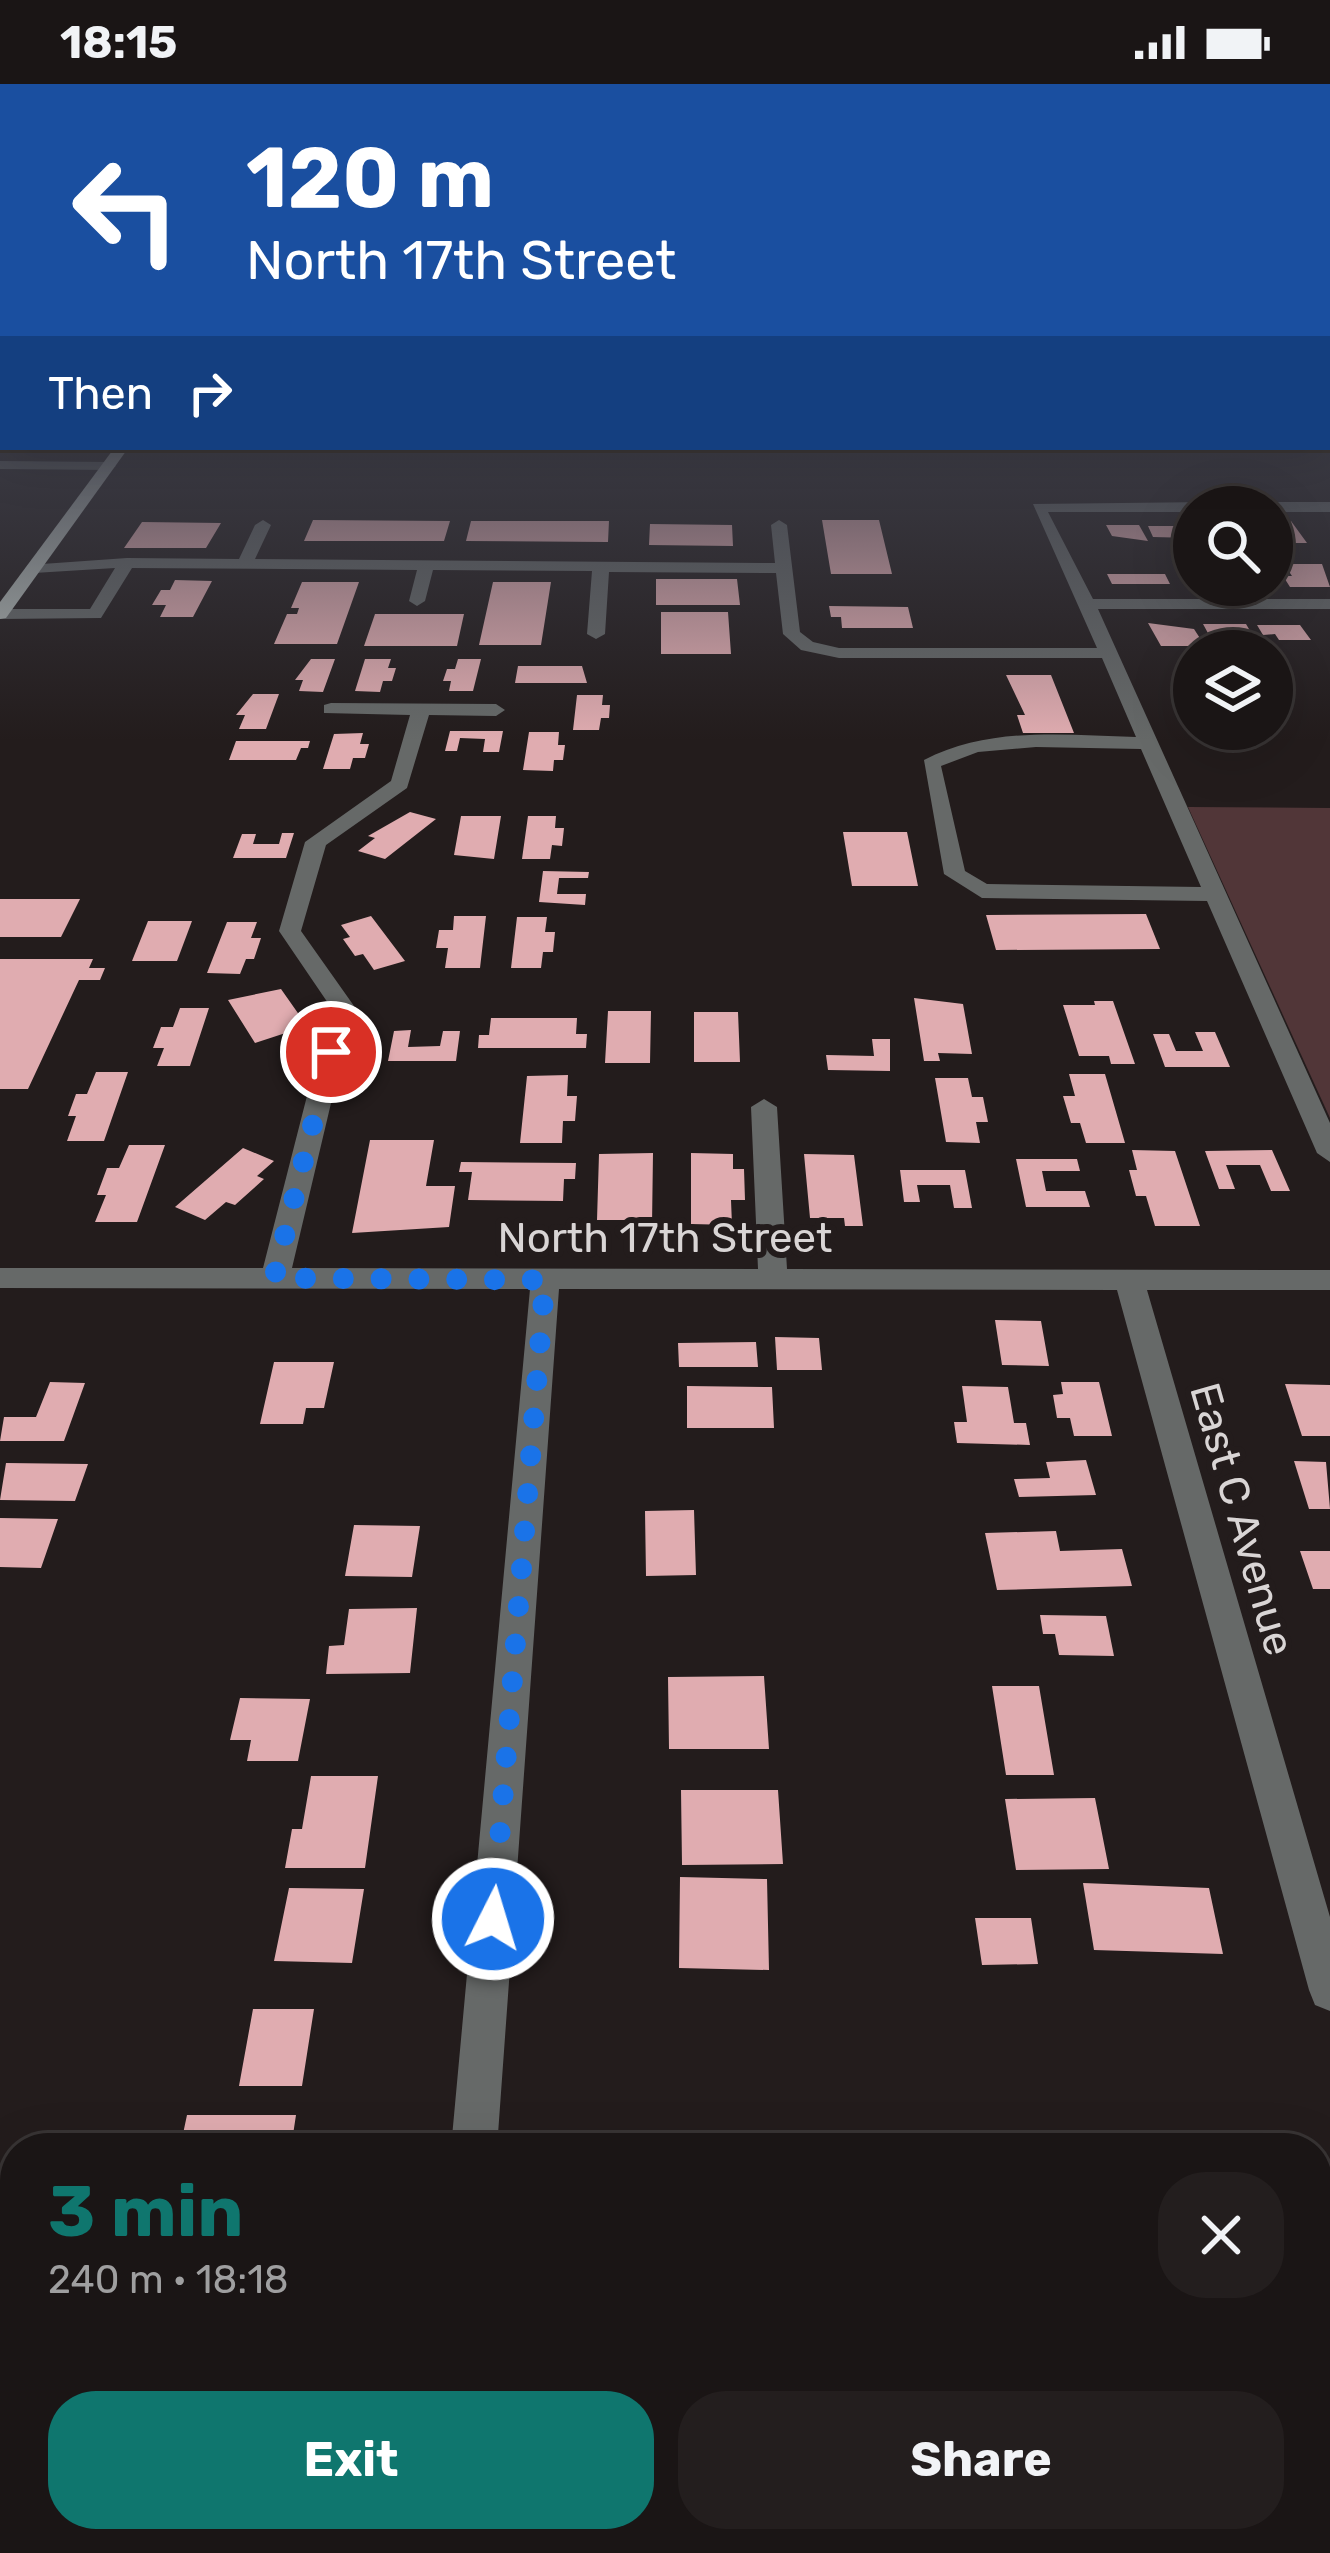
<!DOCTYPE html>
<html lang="en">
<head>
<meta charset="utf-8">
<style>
	body { margin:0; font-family:Rubik,sans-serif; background:#231e1e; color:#f1f3f6; height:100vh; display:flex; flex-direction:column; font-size:45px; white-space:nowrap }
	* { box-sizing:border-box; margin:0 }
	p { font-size:39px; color:#9f9fa0 }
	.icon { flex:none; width:66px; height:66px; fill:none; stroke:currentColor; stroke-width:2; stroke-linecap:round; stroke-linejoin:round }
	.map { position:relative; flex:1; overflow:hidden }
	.panel { position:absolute; left:0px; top:2049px; width:1332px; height:420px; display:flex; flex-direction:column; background:#1a1515; border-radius:48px 48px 0 0; box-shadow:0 12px 48px #0002,0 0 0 3px #383434 }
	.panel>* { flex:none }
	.banner { position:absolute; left:0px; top:0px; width:1332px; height:366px; box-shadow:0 12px 48px #0002,0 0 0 3px #383434; background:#1a4fa0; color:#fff; overflow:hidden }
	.buttons { position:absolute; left:1173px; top:402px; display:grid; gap:24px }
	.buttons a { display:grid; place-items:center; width:120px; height:120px; border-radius:50%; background:#1a1515; box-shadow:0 12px 48px #0002,0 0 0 3px #383434; font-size:60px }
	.pin { position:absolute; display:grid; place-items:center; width:102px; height:102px; color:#fff; margin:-51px; border:6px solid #fff; border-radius:50%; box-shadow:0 3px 12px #0007 }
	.me { position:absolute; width:132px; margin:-66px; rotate:5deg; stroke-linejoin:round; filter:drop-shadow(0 0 9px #0008) }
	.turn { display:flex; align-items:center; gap:42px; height:252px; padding:0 48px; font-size:54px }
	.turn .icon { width:156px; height:156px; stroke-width:2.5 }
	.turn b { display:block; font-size:84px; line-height:102px }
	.then { display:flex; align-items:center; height:114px; padding:0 48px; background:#0003; gap:24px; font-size:45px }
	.round { display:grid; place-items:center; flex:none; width:126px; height:126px; border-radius:48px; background:#231e1e }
	.summary { display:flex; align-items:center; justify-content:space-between; height:204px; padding:0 48px }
	h1 { font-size:72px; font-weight:700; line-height:90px; color:#0f766e }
	.cta { display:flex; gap:24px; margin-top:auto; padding:24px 48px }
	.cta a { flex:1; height:138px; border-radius:48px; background:#0f766e; color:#fff; font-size:48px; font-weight:700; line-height:138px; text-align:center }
	.cta a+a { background:#231e1e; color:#f1f3f6 }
	.status { display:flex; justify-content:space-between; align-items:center; height:84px; padding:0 60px; background:#1a1515; direction:ltr }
	.status svg { height:33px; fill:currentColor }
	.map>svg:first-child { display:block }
	.green { fill:#513638 }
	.building { fill:#e0acb0 }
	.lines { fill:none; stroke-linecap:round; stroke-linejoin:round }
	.minor { fill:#666968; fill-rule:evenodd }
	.major { fill:#b0b7b3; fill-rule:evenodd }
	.route { stroke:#1a73e8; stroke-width:21; stroke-dasharray:0 37.8 }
	.labels { text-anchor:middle; stroke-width:12; stroke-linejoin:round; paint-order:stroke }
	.street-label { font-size:42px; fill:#d9d5d5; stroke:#231c1c }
</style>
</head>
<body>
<div class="status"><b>18:15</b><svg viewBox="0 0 49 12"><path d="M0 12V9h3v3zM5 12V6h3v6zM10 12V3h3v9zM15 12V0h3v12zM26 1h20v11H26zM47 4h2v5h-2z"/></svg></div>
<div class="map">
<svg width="1330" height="2469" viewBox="0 0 1330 2469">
	<rect width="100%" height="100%" fill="#231c1c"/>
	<path class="green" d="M1188 723 1330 724V1034Z"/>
	<path class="building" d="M313 436 450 437 444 457H304Z
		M822 436H879L892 490H831Z
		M471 437H609L608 458 466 457Z
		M1272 437H1291L1307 459H1272Z
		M142 438 221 439 206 464H124Z
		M650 440 732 441 733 462 649 461Z
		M1106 441H1139L1148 457 1112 452Z
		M1148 442H1191L1194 454 1153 453Z
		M1284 480H1322L1330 503H1290L1283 492H1292Z
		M1107 490H1165L1170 500H1112Z
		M656 495H737L740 521H656Z
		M175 496 212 497 193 533H160L166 521H152L161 506H170Z
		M302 498H359L337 560H274L287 530H297L299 524H291Z
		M493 498H551L541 561H479Z
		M829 522 908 523 913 544H842L841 533H831Z
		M661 528H728L731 570H661Z
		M375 530H464L457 562H364Z
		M1148 539 1194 545 1205 562H1161Z
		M1203 540H1246L1256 557H1225L1221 551H1209Z
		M1257 541H1300L1311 556H1279L1275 550 1263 551Z
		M311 575H335L323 608 299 607 303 596H295Z
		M365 575H391L388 584H396L392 597H383L380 608 355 607Z
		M458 575H481L473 607H449L451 597H443L447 585H455Z
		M518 582H582L587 599H515Z
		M1006 591H1051L1074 649H1023L1017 631H1025Z
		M253 610H279L266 645H239L245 631H236Z
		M577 611H603L602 621H610L609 634H601L599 646H573Z
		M450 647H503L499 668H483L485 655 460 654 457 667H445Z
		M529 648H559L558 661H565L563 676H554L553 687 523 686Z
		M363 649 360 660H369L365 674H353L350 685H323L334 650Z
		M236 657H310L308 664H301L296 676H229Z
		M410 728 436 735 385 775 358 767 375 754 368 752Z
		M461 732H501L494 775 454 771Z
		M528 732H556L555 744H564L562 762 552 761 550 775H522Z
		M843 748H907L918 802H852Z
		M282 749H294L286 774H233L242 750H256L253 760H279Z
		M543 787 589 788 588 794H559L557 810H586L585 821 539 818Z
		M0 815H80L61 853H0Z
		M1146 830 1160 865 996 866 986 831Z
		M371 832 405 877 374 886 363 870 355 872 343 855 350 853 341 841Z
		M454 832H486L480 884H445L448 864H436L439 846H453Z
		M517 833H547L545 848H555L553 868H543L541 884H511Z
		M148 837H192L177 877H132Z
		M227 838H257L251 854H261L254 875H246L240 890 207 889Z
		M0 875H93L89 884H105L100 896H79L28 1005H0Z
		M281 905 307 942 255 959 228 916Z
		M914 914 963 920 972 970 938 969 940 977H924Z
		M1094 917H1113L1135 980H1111L1109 972H1079L1063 921H1095Z
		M180 924H209L190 982H157L164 964H153L161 943H173Z
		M608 927H651L650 979H605Z
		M694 928H738L740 978H694Z
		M491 934H577L576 950H587L586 964H478L479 951H489Z
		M411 946 408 963 440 962 443 947H460L456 977H388L394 947Z
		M1195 948H1215L1230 983H1165L1153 950H1169L1176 967H1203Z
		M872 955H890V987L828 986 826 971 874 972Z
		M96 988H128L104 1057H67L76 1032H68L76 1010H87Z
		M1069 990H1105L1125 1059H1086L1080 1039H1071L1063 1012H1075Z
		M568 991 567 1012H577L575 1037H563L562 1059H520L527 992Z
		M935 994H968L972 1013H983L988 1038H976L980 1059 946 1058Z
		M370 1056H434L426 1102H455L449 1143 352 1149Z
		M129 1061H165L137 1138H95L106 1111H97L107 1084H119Z
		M243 1064 274 1077 257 1092 264 1095 235 1121 226 1118 205 1136 175 1123Z
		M1132 1066 1175 1067 1200 1142H1155L1146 1112H1136L1129 1086H1137Z
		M1272 1066 1290 1107H1271L1260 1081H1226L1235 1105H1219L1205 1067Z
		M653 1069 652 1141H632V1136H597L599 1070Z
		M691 1069 733 1070V1085H744L745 1116H731L732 1141 691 1140Z
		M804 1070 854 1071 863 1142H845L844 1134H810Z
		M1016 1075H1077L1080 1087H1042L1046 1107H1085L1090 1123H1026Z
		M461 1078 576 1079 575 1095H564L563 1117 468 1116 472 1088H459Z
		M900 1086H965L972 1124H954L950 1101H917L920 1118H904Z
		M995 1236 1041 1237 1049 1282 1002 1281Z
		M775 1253 819 1254 822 1286H777Z
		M756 1258 758 1283H679L678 1259Z
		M274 1278H334L324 1324H306L303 1340H260Z
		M50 1298 85 1299 64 1357H0L4 1333H36Z
		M1061 1298H1099L1112 1352H1074L1070 1334H1057L1053 1311 1063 1310Z
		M1285 1300 1330 1301V1352H1302Z
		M687 1302 772 1303 774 1344H687Z
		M962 1302 1008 1303 1014 1339H1026L1030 1361 957 1359 954 1338H967Z
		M1086 1376 1096 1411 1019 1413 1014 1395 1050 1394 1046 1378Z
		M1294 1377 1326 1378 1330 1425H1309Z
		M6 1379 88 1380 75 1417 0 1416Z
		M694 1426 696 1491 646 1492 645 1427Z
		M0 1434 58 1435 41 1484 0 1483Z
		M354 1441 420 1442 412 1493 345 1492Z
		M1056 1447 1060 1467 1122 1465 1132 1502 997 1506 985 1449Z
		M1300 1467H1330V1505H1313Z
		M417 1524 410 1589 326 1590 329 1562 344 1561 349 1525Z
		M1040 1531 1106 1532 1114 1572 1059 1571 1055 1550H1043Z
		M764 1592 769 1665H669L668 1593Z
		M992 1602H1039L1054 1691H1006Z
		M240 1614 310 1615 298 1677H247L251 1656H230Z
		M311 1692H378L365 1784H285L292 1745H302Z
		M681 1706H778L783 1780 682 1781Z
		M1095 1714 1109 1785 1016 1786 1005 1715Z
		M680 1793 767 1795 769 1886 679 1884Z
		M1083 1799 1209 1804 1223 1870 1094 1866Z
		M289 1804 364 1805 352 1879 274 1877Z
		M975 1834H1031L1038 1880 982 1881Z
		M253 1925H314L302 2002H239Z
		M187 2031H296L291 2064H180Z
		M126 2454H217L215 2469H123Z"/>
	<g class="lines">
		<path class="minor" d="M0 377 109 378 116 382 109 386 0 385Z
			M1272 418H1330V428H1272V423H1264Z
			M1033 420 1210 418 1218 423H1194V428H1048L1093 515H1330V525H1098L1330 1039V1078L1317 1069 1207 817 982 814 944 790 924 676C990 642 1065 651 1136 653L1102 574H839L801 566 783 550 776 489 609 488 605 550 596 555 587 550 592 487 433 486 425 517 417 522 409 517 417 486 132 484 101 534 0 535V525H90L115 484 34 489 26 484 28 481 127 474 239 475 255 441 263 436 271 441 255 475 775 479 771 441 779 436 787 441 800 548 813 558 839 564H1097ZM1036 663 1141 665 1201 803 987 800 965 787 941 682 978 668Z
			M331 619 496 620 505 626 496 632 429 631 407 704 326 761 301 847 354 922 292 1184 758 1185 751 1023 764 1015 777 1023 787 1185 1330 1186V1206H1147L1330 1833V1927L1315 1921 1309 1906 1117 1206 559 1205 497 2064H451L530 1205 0 1204V1184H263L330 922 279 847 305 758 391 697 410 631 324 629V621Z
			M416 2454H468L467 2469H415Z"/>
		<path class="major" d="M115 363H129L6 534 0 535V518Z"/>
	</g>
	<linearGradient id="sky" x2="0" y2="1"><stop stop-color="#130f0f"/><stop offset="0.47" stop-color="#3f404b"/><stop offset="1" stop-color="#3f404b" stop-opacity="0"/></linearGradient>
	<rect width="1330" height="657" fill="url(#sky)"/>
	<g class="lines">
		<path class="route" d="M331 968 274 1194 545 1196 493 1835"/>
	</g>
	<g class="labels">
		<g class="street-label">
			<text x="665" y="1168">North 17th Street</text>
			<text transform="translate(1243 1435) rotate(74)" y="15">East C Avenue</text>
		</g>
	</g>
</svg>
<div class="buttons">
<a><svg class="icon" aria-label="search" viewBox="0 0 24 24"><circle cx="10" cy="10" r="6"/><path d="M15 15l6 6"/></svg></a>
<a><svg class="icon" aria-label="layers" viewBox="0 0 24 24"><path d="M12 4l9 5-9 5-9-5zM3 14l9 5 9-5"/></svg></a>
</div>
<div class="pin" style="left:331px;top:968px;background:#d93025"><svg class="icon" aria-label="arrive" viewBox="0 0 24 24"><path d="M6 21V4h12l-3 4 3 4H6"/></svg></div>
<svg class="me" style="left:493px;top:1835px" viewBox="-20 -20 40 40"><circle r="17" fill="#1a73e8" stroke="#fff" stroke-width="3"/><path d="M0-11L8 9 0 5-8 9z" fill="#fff"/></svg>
<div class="banner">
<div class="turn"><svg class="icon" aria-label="left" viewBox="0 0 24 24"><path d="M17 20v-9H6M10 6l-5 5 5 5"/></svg><div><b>120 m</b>North 17th Street</div></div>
<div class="then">Then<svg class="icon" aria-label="right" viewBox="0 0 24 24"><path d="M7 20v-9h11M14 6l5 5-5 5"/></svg></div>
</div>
<section class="panel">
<div class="summary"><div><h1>3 min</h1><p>240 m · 18:18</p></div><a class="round"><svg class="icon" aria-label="close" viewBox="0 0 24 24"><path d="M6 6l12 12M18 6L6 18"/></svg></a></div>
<div class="cta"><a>Exit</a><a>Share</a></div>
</section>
</div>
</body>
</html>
